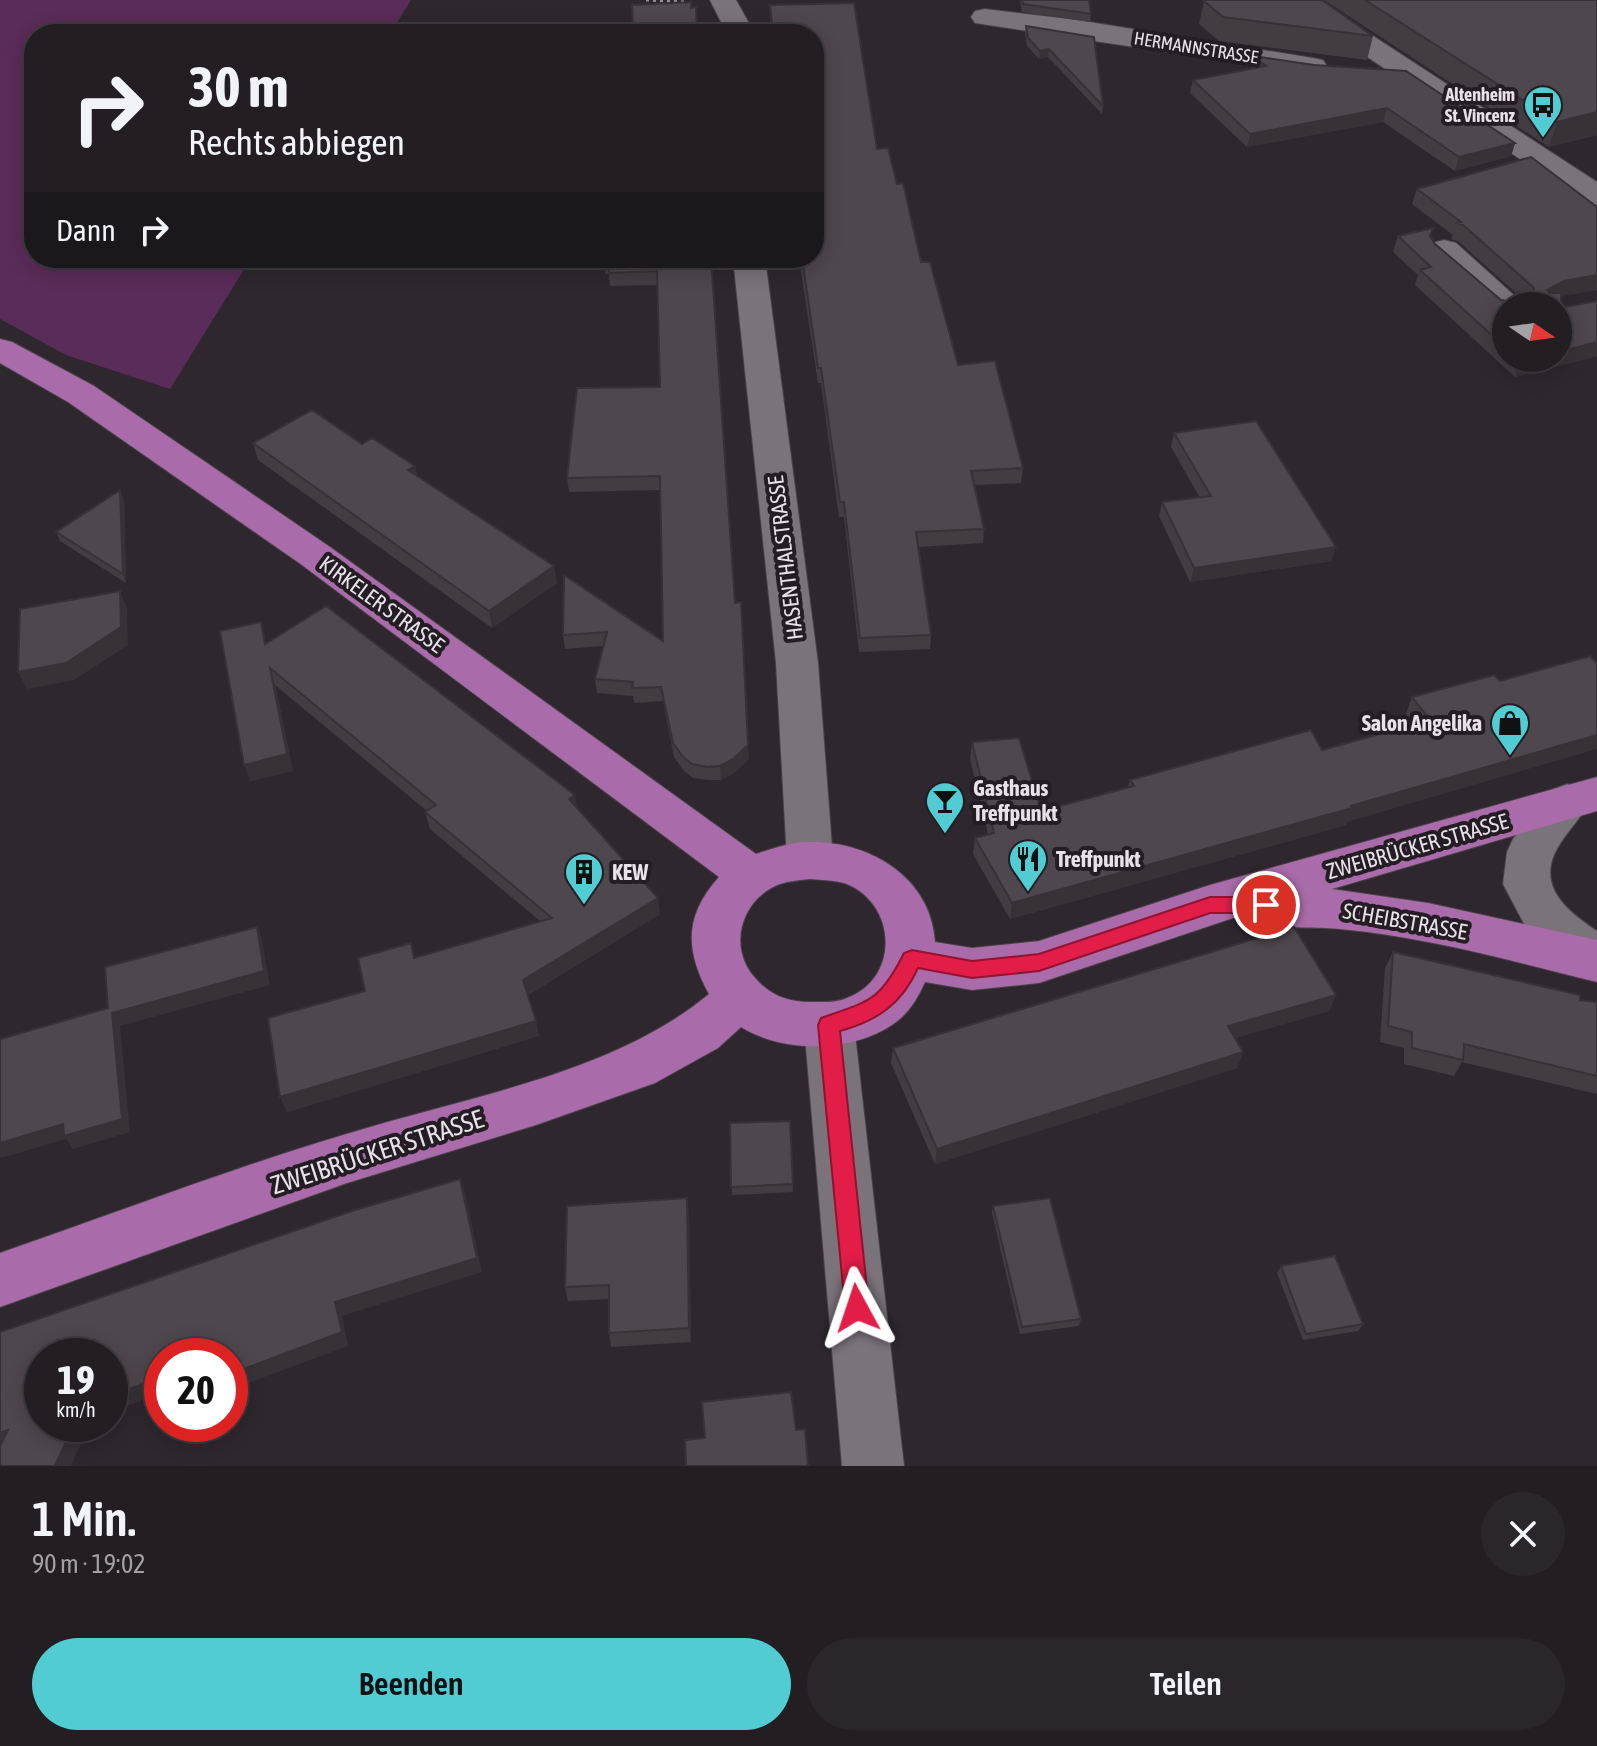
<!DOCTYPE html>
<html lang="de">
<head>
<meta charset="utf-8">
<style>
	body { margin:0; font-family:"Asap Condensed",sans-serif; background:#2a272a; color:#f1f3f6; height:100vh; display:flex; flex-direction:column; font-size:30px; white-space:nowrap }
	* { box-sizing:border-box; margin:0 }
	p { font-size:26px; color:#a2a2a5 }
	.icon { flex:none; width:44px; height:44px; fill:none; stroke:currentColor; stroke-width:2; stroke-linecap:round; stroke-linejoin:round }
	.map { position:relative; height:1466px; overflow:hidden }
	.details { display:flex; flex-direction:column; background:#221e22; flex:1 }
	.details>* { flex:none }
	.guide { position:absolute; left:24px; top:24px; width:800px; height:244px; border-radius:32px; box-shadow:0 4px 20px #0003,0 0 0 2px #3f3c40; background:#221e22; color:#f1f3f6; overflow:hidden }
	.needle { width:52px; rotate:103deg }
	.fabs { position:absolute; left:1492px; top:292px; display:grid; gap:16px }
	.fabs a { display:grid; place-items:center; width:80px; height:80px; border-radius:50%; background:#221e22; box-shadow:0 4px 20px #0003,0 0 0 2px #3f3c40; font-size:40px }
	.speed { position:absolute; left:24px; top:1338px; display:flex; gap:16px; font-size:40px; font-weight:700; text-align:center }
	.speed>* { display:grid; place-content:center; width:104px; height:104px; border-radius:50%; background:#221e22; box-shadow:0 4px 20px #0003,0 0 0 2px #3f3c40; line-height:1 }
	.speed small { font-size:20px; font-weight:400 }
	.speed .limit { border:12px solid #d22; background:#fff; color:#111 }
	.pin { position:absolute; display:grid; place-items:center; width:68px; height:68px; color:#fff; margin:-34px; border:4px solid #fff; border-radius:50%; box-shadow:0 2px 8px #0007 }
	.me { position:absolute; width:88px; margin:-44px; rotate:355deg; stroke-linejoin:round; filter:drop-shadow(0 0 6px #0008) }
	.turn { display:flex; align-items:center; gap:28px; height:168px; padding:0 32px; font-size:36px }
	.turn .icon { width:104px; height:104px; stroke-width:2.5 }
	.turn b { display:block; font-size:56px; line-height:68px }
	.then { display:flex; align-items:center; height:76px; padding:0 32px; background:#0003; gap:16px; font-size:30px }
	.round { display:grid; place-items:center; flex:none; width:84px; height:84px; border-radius:42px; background:#2a272a }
	.headline { display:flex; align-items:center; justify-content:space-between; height:136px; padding:0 32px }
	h1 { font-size:48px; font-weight:600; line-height:60px }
	.button { display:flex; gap:16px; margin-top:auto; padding:16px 32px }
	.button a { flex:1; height:92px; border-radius:48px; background:#51ccd2; color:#111; font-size:32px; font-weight:600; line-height:92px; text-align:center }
	.button a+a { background:#2a272a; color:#f1f3f6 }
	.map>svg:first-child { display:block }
	.green { fill:#5a2c59 }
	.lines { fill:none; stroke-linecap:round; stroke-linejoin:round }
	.minor-casing { stroke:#484348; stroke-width:2 }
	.major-casing { stroke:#484348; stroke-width:2 }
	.path { stroke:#938e93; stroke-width:3; stroke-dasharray:3 4; stroke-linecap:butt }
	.minor { fill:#7a737a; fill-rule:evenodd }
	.major { fill:#a96ba9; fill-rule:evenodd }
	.wall { fill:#433d42; fill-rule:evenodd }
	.shaded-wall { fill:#373236 }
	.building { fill:#4e474d; stroke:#373236; stroke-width:2 }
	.route { fill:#e11d48; stroke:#92132f; stroke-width:2 }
	.labels { text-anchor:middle; stroke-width:8; stroke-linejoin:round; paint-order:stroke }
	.far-street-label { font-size:18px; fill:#e6e2e6; stroke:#241e24 }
	.far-poi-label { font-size:18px; font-weight:bold; fill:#e6e2e6; stroke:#241e24; text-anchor:end }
	.street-label { font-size:22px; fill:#e6e2e6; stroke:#241e24 }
	.poi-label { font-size:22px; font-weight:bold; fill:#e6e2e6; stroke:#241e24; text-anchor:start }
	.near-street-label { font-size:26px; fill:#e6e2e6; stroke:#241e24 }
</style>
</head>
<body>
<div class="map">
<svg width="1597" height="1466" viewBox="0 0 1597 1466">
	<rect width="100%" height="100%" fill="#2e282e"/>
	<path class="green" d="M0 0H411L390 34H34V258H251L170 389 66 355 0 319Z"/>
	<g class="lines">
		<g class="minor-casing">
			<path id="minor" d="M710 0H736L755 34H727Z
				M1287 0H1318L1597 182V205L1586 203 1291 6Z
				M985 9 1077 20 1313 58 1323 60 1327 66 1323 72 1313 74 975 23 971 17 975 11Z
				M1444 240 1456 243 1526 306H1506V315L1497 313 1432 257 1428 250 1432 243Z
				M733 258H765L818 663 833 860 827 873 810 879 793 873 787 860 776 663Z
				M1567 784 1583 790 1590 802C1580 820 1562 836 1554 855 1539 891 1572 914 1597 931V979L1580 973 1531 937 1503 884 1507 852 1513 839 1551 790Z
				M829 1003 847 1010 854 1025 904 1466H842L804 1025 811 1010Z"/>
		</g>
		<g class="major-casing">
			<path id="major" d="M0 339 12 342 94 386 330 547 756 854C774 848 793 841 812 842 871 842 931 878 935 942L972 948 1039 941 1210 885 1597 777V811L1332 889 1428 903 1597 940V982C1512 961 1427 937 1340 929 1315 926 1256 931 1239 916L1039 983 972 990 925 982C919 995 912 1008 901 1018 860 1053 786 1055 741 1027L718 1048 655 1083 536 1125 347 1183 0 1307V1253C116 1213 232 1168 350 1133 466 1097 615 1073 709 994 685 950 684 916 719 877L302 565 68 402 0 363ZM810 879C821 880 836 880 847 884 897 905 900 978 847 998 836 1003 822 1002 810 1002 788 1002 771 996 756 979 727 949 740 899 780 884 789 881 800 880 810 879Z"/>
		</g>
		<path class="path" d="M646 0 685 2"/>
		<use href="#minor" class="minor"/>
		<use href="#major" class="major"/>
	</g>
	<path class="wall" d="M1020 0H1089L1091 14 1090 22 1022 12Z
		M1202 0H1322L1373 36 1367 60 1219 41 1199 24 1204 1Z
		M1324 0H1597V135L1549 147Z
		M854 3 877 149 888 148 897 184 903 183 921 262H930L958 365 995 361 1023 468 1021 483 975 485 984 529 983 543 919 547 931 635 930 649 859 652 844 517H839L821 383H818L799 258H814V34H772L770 18V5Z
		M1026 26 1103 106 1102 114 1048 57 1039 59 1027 46 1025 34Z
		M1253 56 1515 143 1511 156 1455 171 1383 122 1247 147 1190 93 1193 80 1251 69Z
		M1531 157 1597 207V290L1561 296V304L1565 307 1597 301V356L1515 377 1415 285 1418 275 1393 252 1398 236 1433 228 1430 236 1435 244 1501 300 1511 302 1515 293H1516L1458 241 1451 239 1453 235 1412 204 1417 189ZM1506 306H1558V358H1506Z
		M604 258H711L735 603 749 759 734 773 721 780H708L693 778 684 771 674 757 663 701 634 703 633 696 597 693 595 679 603 646 565 649 563 635 564 575 663 641 660 490 569 492 567 478 660 387 657 285 610 286 609 274H605Z
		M1174 433 1332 561 1190 582 1159 516 1162 502 1200 498 1171 447Z
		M253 443 362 444 415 466 417 476 557 583 492 628 258 460Z
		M124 499 126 583 60 541 56 532Z
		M267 643 577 809 660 914 528 995 539 1036 287 1112 365 991 416 957 540 921 430 829 425 812 427 811 275 685 293 771 250 781Z
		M1494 675 1347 822 1346 825 1010 919 973 854 975 838 988 834 970 759 972 742 1041 811 1128 787 1130 780 1322 750 1414 724 1406 714 1412 697Z
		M1393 952 1580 1000 1597 1002V1094L1462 1062 1454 1076 1404 1064V1048L1380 1042 1385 968Z
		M1336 995 1329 1011 1235 1038 1243 1052 1237 1068 935 1164 891 1063 893 1048Z
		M790 1121 793 1192 732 1195 730 1123Z
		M993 1206 1081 1319 1079 1326 1020 1334 992 1213Z
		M689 1213 691 1342 611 1347 609 1333V1299L568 1301 565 1287Z
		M1281 1266 1363 1324 1358 1331 1303 1340 1277 1273Z"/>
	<path class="shaded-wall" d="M1049 49 1048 57 1039 59 1040 51Z
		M1387 108 1383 122 1247 147 1250 134Z
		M1597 112V135L1549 147 1557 122Z
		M1515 143 1511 156 1455 171 1459 157Z
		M1597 275 1596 290 1557 297 1541 305 1547 290 1564 281Z
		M1597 342V356L1515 377 1521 361 1534 358H1558V352Z
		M415 466 418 483 408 470Z
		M120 490 124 499 126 583 123 574Z
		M1336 547 1332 561 1190 582 1194 568Z
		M554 566 557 583 492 628 489 611Z
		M120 591 127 608 128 645 74 680 27 689 18 672Z
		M270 668 275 685 293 771 250 781 244 765Z
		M1597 735V749L1347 822 1346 825 1010 919 1012 903Z
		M748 745 749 759 734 773 721 780 720 766Z
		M575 795 578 811 569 799Z
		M658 898 660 914 527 995 523 980Z
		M257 927 262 940 270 985 120 1026 130 1132 73 1149 66 1139 1 1158 0 1156V1143L112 1013Z
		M1336 995 1329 1011 1222 1042 1228 1026Z
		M536 1021 539 1036 287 1112 280 1097Z
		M1243 1052 1237 1068 935 1164 937 1149Z
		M460 1179 465 1193 482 1272 342 1316 348 1346 232 1389 230 1386V1374L335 1302Z
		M687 1198 689 1213 691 1342 689 1328Z
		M162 1377V1393L110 1412V1396Z
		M74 1424H90L71 1466H55Z
		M8 1430 0 1449V1433Z"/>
	<path class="building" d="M1022 0H1089L1091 14 1023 4Z
		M1206 0H1322L1373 36 1223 17 1204 1Z
		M1365 0H1597V112L1557 122Z
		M691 2V8L696 7 697 34H633L632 5Z
		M854 3 877 149 888 148 897 184 903 183 921 262H930L958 365 995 361 1023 468 971 471 984 529 916 532 931 635 860 638 844 502H840L821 368H818L802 258H814V34H773L770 5Z
		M1026 26 1094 37 1103 106 1049 49 1040 51 1028 38Z
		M1253 56 1314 65 1406 71 1515 143 1459 157 1387 108 1250 134 1193 80 1266 66Z
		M1531 157 1597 207V275L1564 281 1547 290 1550 293H1561V304L1565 307 1597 301V342L1558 352V306H1506V348L1420 270 1431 267 1398 236 1433 228 1430 236 1435 244 1501 300 1511 302 1515 293 1534 292V288L1463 225 1456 223 1461 222 1417 189Z
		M604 258H711L735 603 741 602 748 745 733 759 720 766 707 767 692 764 683 757 673 743 661 687 632 688 633 682 595 679 607 632 563 635 564 575 663 641 660 476 567 478 577 388 660 387 657 271 609 273V260H604Z
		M1518 358H1534L1521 361Z
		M312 410 362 444 372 438 415 466 408 470 554 566 489 611 253 443Z
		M1256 421 1336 547 1194 568 1162 502 1211 496 1174 433Z
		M120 490 123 574 56 532Z
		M120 591 121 627 66 663 18 672 20 609Z
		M326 606 575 795 569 799 658 898 523 980 536 1021 280 1097 268 1018 365 991 358 958 411 943 414 958 552 918 425 812 436 805 270 668 287 754 244 765 220 631 261 622 265 644Z
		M1590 656 1597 663V735L1351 806 1352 808 1012 903 975 838 994 833 972 742 1019 738 1041 811 1134 786 1130 780 1311 730 1322 750 1430 720 1412 697 1494 675 1500 681Z
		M257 927 264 971 112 1013 122 1119 64 1136 63 1124 0 1143V1039L108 1008 105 967Z
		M1294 927 1336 995 1228 1026 1243 1052 937 1149 893 1048Z
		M1393 952 1580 995V1000L1597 1002V1076L1464 1044 1463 1060 1412 1048V1032L1388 1026Z
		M790 1121 793 1184 731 1187 730 1123Z
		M460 1179 477 1258 335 1302 342 1332 230 1374V1356H162V1377L110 1396V1356H42V1424H74L55 1466H0V1446L8 1430 0 1433V1332L355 1210Z
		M687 1198 689 1328 609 1333V1285L565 1287 567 1206Z
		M1050 1198 1081 1319 1022 1327 993 1206Z
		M1335 1256 1363 1324 1306 1334 1281 1266Z
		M791 1392 796 1430 805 1429 808 1466H686L685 1440 705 1438 702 1402Z"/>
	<path class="route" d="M1210 897H1266L1273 899 1276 905 1273 910 1266 913H1210L1039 971 972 978 918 968C902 1004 877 1021 840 1031L869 1308 866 1317 857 1320 849 1317 845 1308 818 1025 821 1018C870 1001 880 1001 904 953L912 950 972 961 1039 954Z"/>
	<defs>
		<g id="bus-pin" transform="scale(2)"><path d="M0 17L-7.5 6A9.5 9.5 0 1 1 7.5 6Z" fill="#51ccd2" stroke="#241e24"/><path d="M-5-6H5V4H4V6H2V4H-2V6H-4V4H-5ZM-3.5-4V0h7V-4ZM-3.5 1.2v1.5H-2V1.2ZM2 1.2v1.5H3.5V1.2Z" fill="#111"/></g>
		<g id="shop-pin" transform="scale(2)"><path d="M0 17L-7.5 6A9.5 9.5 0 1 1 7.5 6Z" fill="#51ccd2" stroke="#241e24"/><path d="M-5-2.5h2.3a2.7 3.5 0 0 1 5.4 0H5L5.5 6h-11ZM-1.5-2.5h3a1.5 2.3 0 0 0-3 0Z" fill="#111"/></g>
		<g id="bar-pin" transform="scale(2)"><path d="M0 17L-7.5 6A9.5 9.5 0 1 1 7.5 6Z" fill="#51ccd2" stroke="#241e24"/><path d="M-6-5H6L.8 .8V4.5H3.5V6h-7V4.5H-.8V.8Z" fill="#111"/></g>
		<g id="restaurant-pin" transform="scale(2)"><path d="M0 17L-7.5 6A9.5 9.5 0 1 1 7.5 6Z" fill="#51ccd2" stroke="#241e24"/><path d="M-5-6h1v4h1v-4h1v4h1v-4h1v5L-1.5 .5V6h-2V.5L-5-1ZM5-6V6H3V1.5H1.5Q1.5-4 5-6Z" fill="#111"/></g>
		<g id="building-pin" transform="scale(2)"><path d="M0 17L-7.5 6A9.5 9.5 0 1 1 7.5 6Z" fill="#51ccd2" stroke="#241e24"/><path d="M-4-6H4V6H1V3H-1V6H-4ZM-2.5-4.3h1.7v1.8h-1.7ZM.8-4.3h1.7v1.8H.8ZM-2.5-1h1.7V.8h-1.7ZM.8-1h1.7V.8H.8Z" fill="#111"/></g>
	</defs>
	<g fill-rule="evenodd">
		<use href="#bus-pin" x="1543" y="105"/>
		<use href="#shop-pin" x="1510" y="723"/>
		<use href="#bar-pin" x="945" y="801"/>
		<use href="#restaurant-pin" x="1028" y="859"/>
		<use href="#building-pin" x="584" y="872"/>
	</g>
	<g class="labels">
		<g class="far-street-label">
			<text transform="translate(1196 48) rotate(9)" y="6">HERMANNSTRASSE</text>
		</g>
		<g class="far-poi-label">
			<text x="1515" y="101">Altenheim<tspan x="1515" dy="21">St. Vincenz</tspan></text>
		</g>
		<g class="street-label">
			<text transform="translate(785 558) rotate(-97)" y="8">HASENTHALSTRASSE</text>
			<text transform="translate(382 604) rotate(36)" y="8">KIRKELER STRASSE</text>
			<text transform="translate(1417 846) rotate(-16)" y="8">ZWEIBRÜCKER STRASSE</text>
			<text transform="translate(1405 921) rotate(10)" y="8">SCHEIBSTRASSE</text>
		</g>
		<g class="poi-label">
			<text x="1482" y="731" text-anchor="end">Salon Angelika</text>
			<text x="973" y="796">Gasthaus<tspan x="973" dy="25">Treffpunkt</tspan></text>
			<text x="1056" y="867">Treffpunkt</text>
			<text x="612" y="880">KEW</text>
		</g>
		<g class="near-street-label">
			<text transform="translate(377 1152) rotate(-18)" y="9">ZWEIBRÜCKER STRASSE</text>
		</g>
	</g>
</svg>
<div class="fabs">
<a><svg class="needle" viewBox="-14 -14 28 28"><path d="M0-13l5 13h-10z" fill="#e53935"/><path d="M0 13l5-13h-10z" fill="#a2a2a5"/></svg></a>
</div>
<div class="speed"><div>19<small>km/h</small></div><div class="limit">20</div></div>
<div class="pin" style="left:1266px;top:905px;background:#d93025"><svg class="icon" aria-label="arrive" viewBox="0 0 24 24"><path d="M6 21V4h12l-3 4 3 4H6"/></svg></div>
<svg class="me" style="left:857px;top:1308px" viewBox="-20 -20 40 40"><path d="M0-17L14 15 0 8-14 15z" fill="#e11d48" stroke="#fff" stroke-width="4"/></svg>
<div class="guide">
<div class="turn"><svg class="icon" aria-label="right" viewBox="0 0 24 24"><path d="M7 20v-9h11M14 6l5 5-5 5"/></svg><div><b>30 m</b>Rechts abbiegen</div></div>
<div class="then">Dann<svg class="icon" aria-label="right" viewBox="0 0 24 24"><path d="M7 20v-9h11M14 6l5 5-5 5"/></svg></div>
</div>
</div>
<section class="details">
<div class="headline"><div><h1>1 Min.</h1><p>90 m · 19:02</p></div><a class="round"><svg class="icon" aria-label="close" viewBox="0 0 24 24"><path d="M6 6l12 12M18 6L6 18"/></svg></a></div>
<div class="button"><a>Beenden</a><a>Teilen</a></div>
</section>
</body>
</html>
